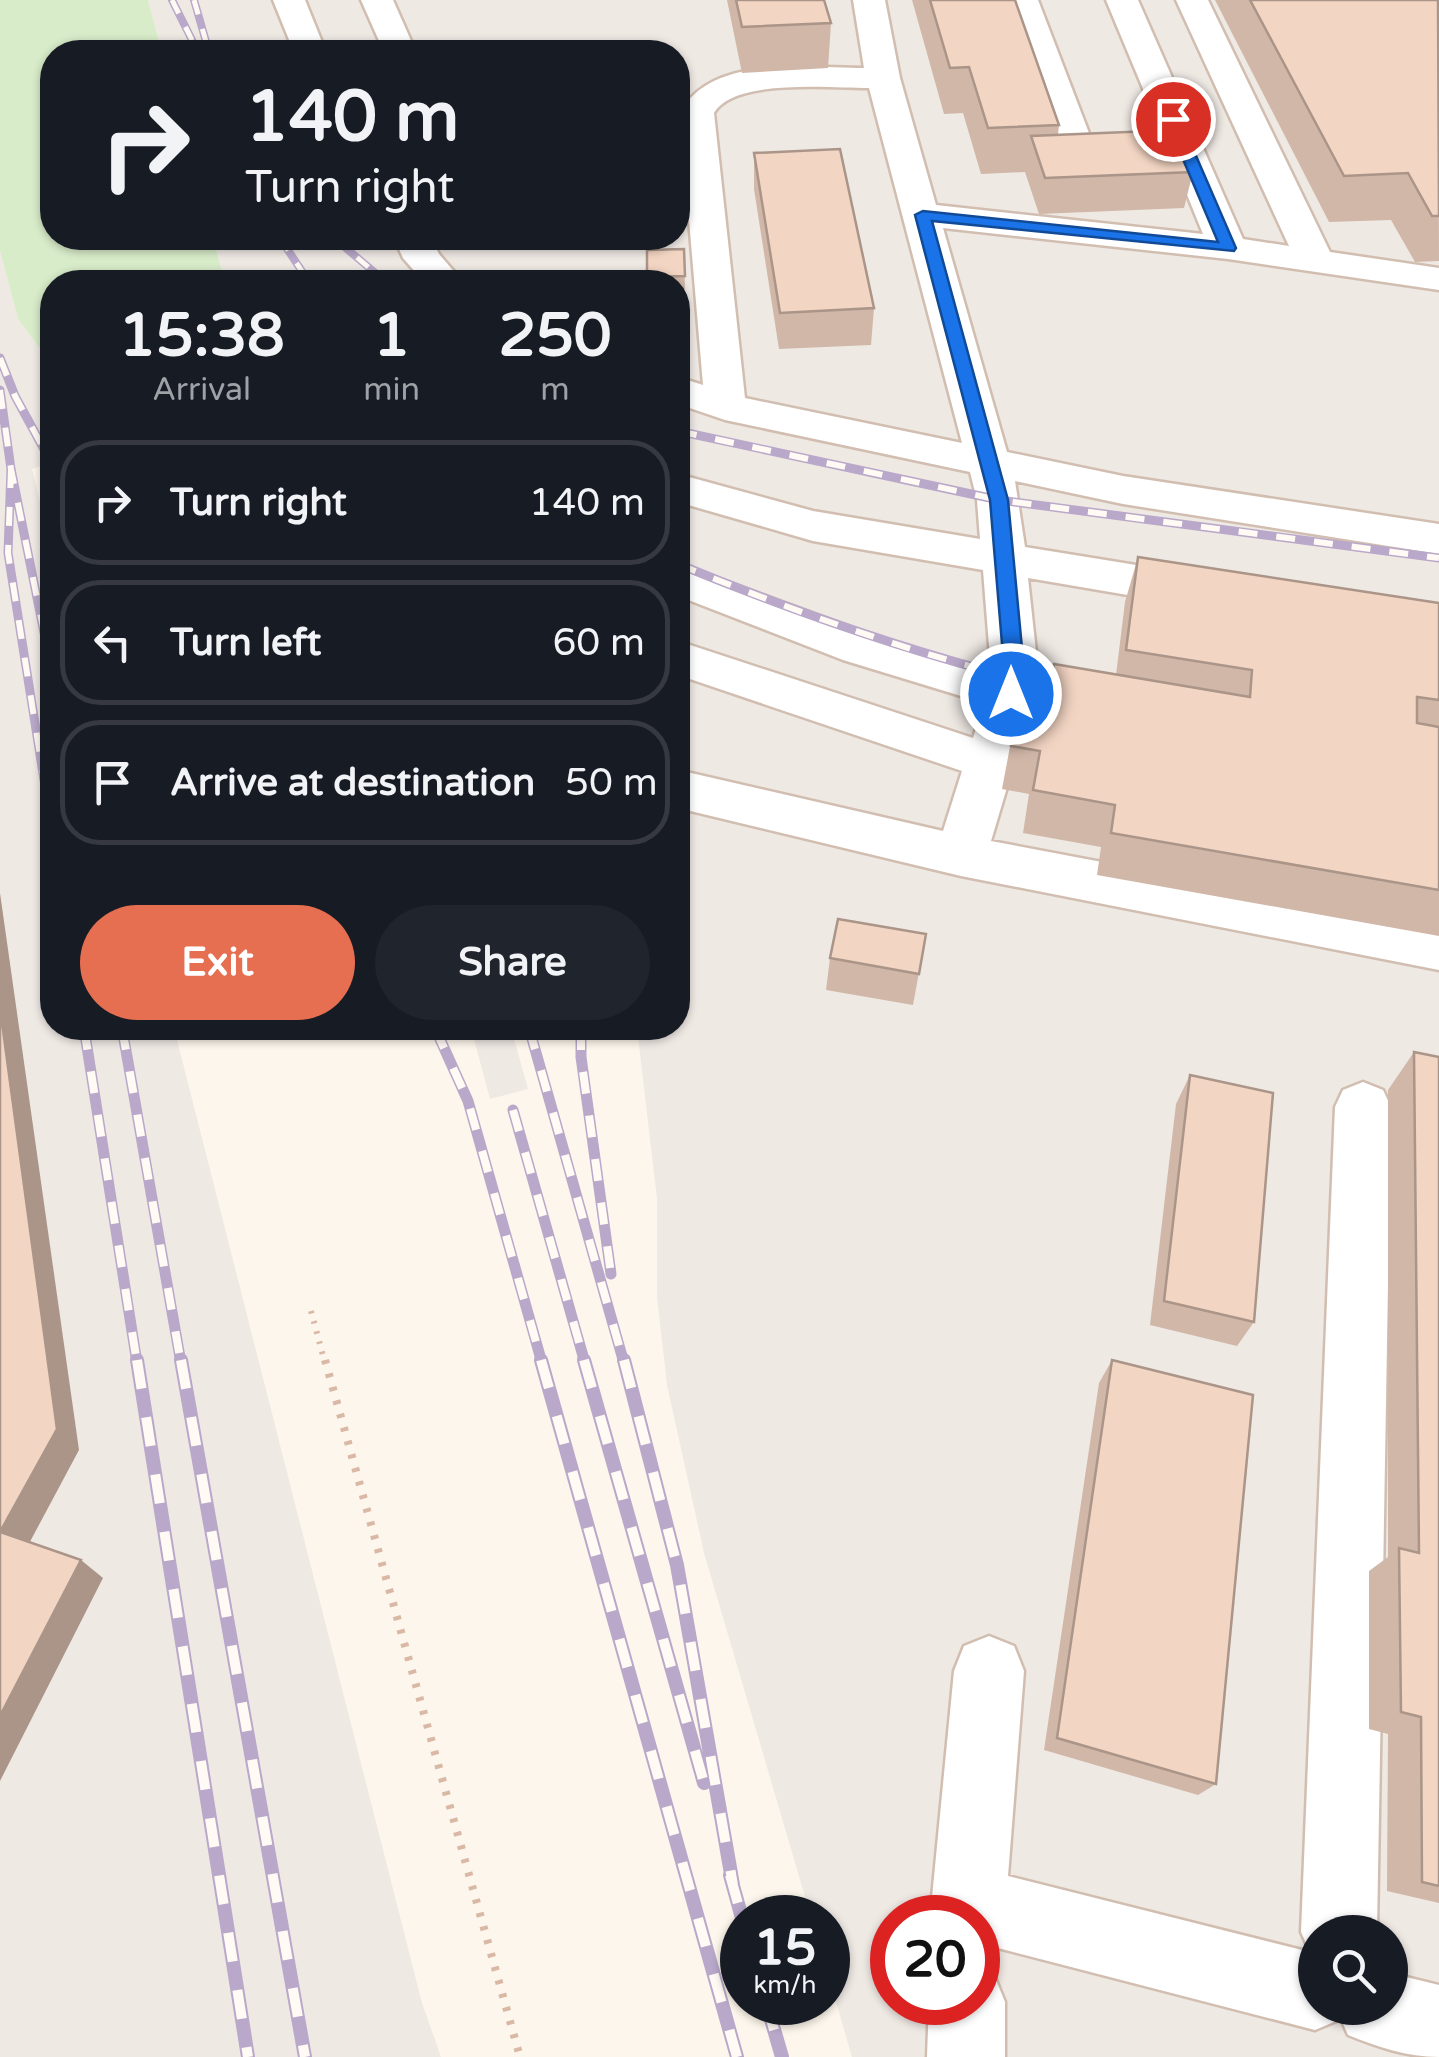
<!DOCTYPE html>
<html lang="en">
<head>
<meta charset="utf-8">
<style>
	body { margin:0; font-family:"Varela Round",sans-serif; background:#20242c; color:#f1f3f6; height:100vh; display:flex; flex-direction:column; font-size:38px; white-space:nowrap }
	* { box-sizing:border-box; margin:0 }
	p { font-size:32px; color:#9ea1a6 }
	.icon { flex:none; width:55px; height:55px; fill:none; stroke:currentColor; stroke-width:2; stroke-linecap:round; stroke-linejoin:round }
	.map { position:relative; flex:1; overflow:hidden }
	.sheet { position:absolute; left:40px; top:270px; width:650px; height:770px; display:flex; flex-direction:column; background:#171b24; border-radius:40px; box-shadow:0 2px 8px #0004 }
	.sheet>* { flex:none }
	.hud { position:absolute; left:40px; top:40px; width:650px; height:210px; border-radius:40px; box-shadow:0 2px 8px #0004; background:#171b24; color:#f1f3f6; overflow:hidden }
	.controls { position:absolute; left:1298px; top:1915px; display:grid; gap:20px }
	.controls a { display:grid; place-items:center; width:110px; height:110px; border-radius:50%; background:#171b24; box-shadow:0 2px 8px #0004; font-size:50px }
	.speed { position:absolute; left:720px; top:1895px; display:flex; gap:20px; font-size:50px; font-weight:700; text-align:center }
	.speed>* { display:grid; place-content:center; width:130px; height:130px; border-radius:50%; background:#171b24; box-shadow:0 2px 8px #0004; line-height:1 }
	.speed small { font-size:25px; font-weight:400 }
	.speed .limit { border:15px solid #d22; background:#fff; color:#111 }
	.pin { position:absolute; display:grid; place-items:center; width:85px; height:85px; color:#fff; margin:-42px; border:5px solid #fff; border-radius:50%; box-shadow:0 2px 10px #0007 }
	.me { position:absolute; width:110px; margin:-55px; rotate:0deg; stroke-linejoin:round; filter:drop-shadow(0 0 8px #0008) }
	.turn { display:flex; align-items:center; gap:35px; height:210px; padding:0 40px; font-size:45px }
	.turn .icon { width:130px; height:130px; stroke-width:2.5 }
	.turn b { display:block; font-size:70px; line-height:85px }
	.eta { display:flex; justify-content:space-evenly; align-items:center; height:170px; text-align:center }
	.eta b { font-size:60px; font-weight:700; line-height:70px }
	.button { display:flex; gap:20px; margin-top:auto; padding:20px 40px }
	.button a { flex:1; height:115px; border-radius:60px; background:#e76f51; color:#fff; font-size:40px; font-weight:700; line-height:115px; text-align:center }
	.button a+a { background:#20242c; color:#f1f3f6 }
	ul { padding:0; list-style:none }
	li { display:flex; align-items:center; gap:30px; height:125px; margin:0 20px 15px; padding:0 20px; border:5px solid #363941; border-radius:40px }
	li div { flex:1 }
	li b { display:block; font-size:38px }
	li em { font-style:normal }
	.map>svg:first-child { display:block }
	.industrial { fill:#efe9e4; fill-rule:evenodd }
	.green { fill:#d8ecc9 }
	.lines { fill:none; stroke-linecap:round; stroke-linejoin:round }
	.minor-casing { stroke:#d1beb0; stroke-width:5 }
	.path-far1 { stroke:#d9b8a5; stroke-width:6; stroke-dasharray:2.5 8; stroke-linecap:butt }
	.path { stroke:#d9b8a5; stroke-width:8; stroke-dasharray:4 10; stroke-linecap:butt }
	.minor { fill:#fff; fill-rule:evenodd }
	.rail-far3-casing { stroke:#b9a8c9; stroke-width:8 }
	.rail-far2-casing { stroke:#b9a8c9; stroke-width:9 }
	.rail-far1-casing { stroke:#b9a8c9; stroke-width:11 }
	.rail-casing { stroke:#b9a8c9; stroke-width:14 }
	.rail-far3 { stroke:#fffaf3; stroke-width:5; stroke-dasharray:15; stroke-linecap:butt }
	.rail-far2 { stroke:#fffaf3; stroke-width:6; stroke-dasharray:19; stroke-linecap:butt }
	.rail-far1 { stroke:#fffaf3; stroke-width:8; stroke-dasharray:22; stroke-linecap:butt }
	.rail { stroke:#fffaf3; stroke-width:10; stroke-dasharray:29; stroke-linecap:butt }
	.wall { fill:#d1b7a8 }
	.shaded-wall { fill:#aa9588 }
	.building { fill:#f3d5c3; stroke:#aa9588; stroke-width:2.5 }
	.route { fill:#1a73e8; stroke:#114b97; stroke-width:2.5 }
</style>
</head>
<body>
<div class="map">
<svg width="1439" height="2057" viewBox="0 0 1439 2057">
	<rect width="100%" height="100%" fill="#fdf6ec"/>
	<path class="industrial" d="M148 0H1439V2057H852L828 1975V1918L811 1917 704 1553 667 1385 657 1297V1199L637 1028H678V282H225L213 238H678V52H162ZM892 1918H978V2002H892ZM1315 1932H1390V2008H1315Z
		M0 251 18 319 52 365V462L32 469 52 549V1028H174L422 2003 441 2057H0Z
		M471 1028H511L528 1089 490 1099Z"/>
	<path class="green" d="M0 0H148L162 52H52V238H213L225 282H52V365L18 319 0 251Z"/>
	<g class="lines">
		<g class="minor-casing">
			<path id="minor" d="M273 0H305L326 52H294Z
				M361 0H393L416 52H384Z
				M853 0H885L900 78 936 205 1203 234 1173 160 1078 163 1065 160 1006 0H1038L1092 141 1164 139 1106 0H1138L1243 239 1289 246 1176 0H1208L1330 252 1439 268V290L1228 259 943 228 1007 452 1123 476 1439 524V554L1123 504 1015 481 1025 547 1204 576 1220 581 1227 592 1220 603 1204 608 1028 578 1039 680 991 841 1439 926V970L961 876 678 808V770L943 831 962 771 678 675V641L973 738 984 703 843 660 678 596V564L875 636 991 671 983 570 813 541 678 502V474L813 511 980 539 977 500 970 472 725 420 678 404V377L703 385 680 113C711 54 807 68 864 68ZM869 88 962 443 745 398 714 113C734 78 832 88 869 88Z
				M394 238H431L439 254 463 282H424L403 258Z
				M1363 1082 1383 1090 1391 1107 1377 1932H1315V2008H1390V1973L1439 1985V2057C1407 2057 1378 2047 1348 2035L1341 2019 1315 2030 990 1946 978 1951V1918H930L954 1671 964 1646 989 1636 1014 1646 1024 1671 1008 1876 1310 1952 1301 1932 1335 1107 1343 1090Z
				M978 1968 994 1975 1005 2002V2057H927L929 2002H978Z"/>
		</g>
		<path class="path-far1" d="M311 1311 325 1363"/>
		<path class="path" d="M325 1360 520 2057"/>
		<use href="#minor" class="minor"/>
		<g class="rail-far3-casing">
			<path id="rail-far3" d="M172 0 198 52
				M194 0 209 52
				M280 238 309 282
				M334 238 386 282"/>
		</g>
		<g class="rail-far2-casing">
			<path id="rail-far2" d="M0 358 15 396 52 464
				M0 390 11 469 52 672
				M678 431 999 500 1439 558
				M11 469 8 553 48 805
				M678 564C807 617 937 662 1073 692"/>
		</g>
		<g class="rail-far1-casing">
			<path id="rail-far1" d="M47 803 52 832
				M84 1028 137 1363
				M122 1028 181 1363
				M435 1028 468 1101 542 1363
				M529 1028 624 1363
				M581 1028V1057L611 1274
				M513 1110 585 1363"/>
		</g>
		<g class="rail-casing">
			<path id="rail" d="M137 1360 248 2057
				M181 1360 305 2057
				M541 1360 737 2057
				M584 1360 704 1783
				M624 1360 677 1565 733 1885
				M730 1875 742 1918
				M766 2002 782 2057"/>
		</g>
		<use href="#rail-far3" class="rail-far3"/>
		<use href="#rail-far2" class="rail-far2"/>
		<use href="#rail-far1" class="rail-far1"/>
		<use href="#rail" class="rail"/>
	</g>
	<path class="wall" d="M727 0H824L831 23 828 68 742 73Z
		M912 0H1015L1059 125 1058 135 1193 172 1184 208 1039 214 1025 172 981 174 963 113 944 114Z
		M1215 0H1438L1439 261 1415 262 1391 220 1329 222Z
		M754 153 874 308 871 345 779 349 754 189Z
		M684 249 685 289H678V282H647V250Z
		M1138 557 1439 603V936L1097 875 1101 847 1023 833 1029 794 1002 789 1022 683 1048 687 1054 664 1116 675 1125 602Z
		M926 934 913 1005 826 990 830 958Z
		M1414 1052 1439 1057V1903L1387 1891 1388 1734 1369 1729V1571L1388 1557V1090Z
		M1190 1075 1254 1322 1237 1346 1150 1325 1176 1104Z
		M1112 1360 1216 1784 1198 1795 1044 1750 1099 1383Z"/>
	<path class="shaded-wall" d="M0 893 79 1450 25 1551 0 1532Z
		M81 1560 103 1578 0 1781V1716Z"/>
	<path class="building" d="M736 0H824L831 23 742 27Z
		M930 0H1015L1059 125 988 128 969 67 950 68Z
		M1250 0H1438L1439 216H1432L1408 173 1344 176Z
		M1175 130 1193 172 1045 178 1031 136Z
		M840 149 874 308 780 313 754 153Z
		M684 249 685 276 647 277V250Z
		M1138 557 1439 603V700L1417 697V723L1439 727V890L1111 833 1115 805 1033 790 1040 751 1011 746 1022 683 1050 688 1054 664 1250 697 1252 670 1126 650Z
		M838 919 926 934 919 974 830 958Z
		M0 1008 57 1429 0 1532Z
		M1414 1052 1439 1057V1886L1422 1882 1421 1717 1401 1712 1399 1548 1419 1553Z
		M1190 1075 1273 1093 1254 1322 1164 1301Z
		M1112 1360 1253 1395 1216 1784 1057 1738Z
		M0 1532 81 1560 0 1716Z"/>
	<path class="route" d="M1173 115 1180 119 1236 248 1234 251 932 221 1008 500 1025 680 1018 699 1011 701 1001 694 1005 680 990 500 915 215 923 211 1218 242 1166 119Z"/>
</svg>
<div class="controls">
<a><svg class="icon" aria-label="search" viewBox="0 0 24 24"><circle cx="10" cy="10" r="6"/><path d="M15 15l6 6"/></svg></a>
</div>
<div class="speed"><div>15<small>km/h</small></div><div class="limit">20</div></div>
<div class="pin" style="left:1173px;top:119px;background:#d93025"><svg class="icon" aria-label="arrive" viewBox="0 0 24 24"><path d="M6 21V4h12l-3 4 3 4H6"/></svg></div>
<svg class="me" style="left:1011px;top:694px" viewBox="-20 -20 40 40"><circle r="17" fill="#1a73e8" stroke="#fff" stroke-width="3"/><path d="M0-11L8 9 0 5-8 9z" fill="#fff"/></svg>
<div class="hud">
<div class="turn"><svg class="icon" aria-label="right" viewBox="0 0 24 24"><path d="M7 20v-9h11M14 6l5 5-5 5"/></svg><div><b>140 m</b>Turn right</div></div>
</div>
<section class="sheet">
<div class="eta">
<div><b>15:38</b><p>Arrival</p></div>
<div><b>1</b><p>min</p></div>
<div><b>250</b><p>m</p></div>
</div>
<ul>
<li><svg class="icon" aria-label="right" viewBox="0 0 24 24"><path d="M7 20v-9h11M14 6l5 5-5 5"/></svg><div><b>Turn right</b></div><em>140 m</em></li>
<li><svg class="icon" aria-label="left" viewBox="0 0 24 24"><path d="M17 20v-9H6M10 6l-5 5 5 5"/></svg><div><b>Turn left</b></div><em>60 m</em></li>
<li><svg class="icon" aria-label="arrive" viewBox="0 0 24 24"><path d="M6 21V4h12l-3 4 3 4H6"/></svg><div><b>Arrive at destination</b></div><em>50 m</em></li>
</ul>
<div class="button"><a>Exit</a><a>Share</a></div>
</section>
</div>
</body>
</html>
